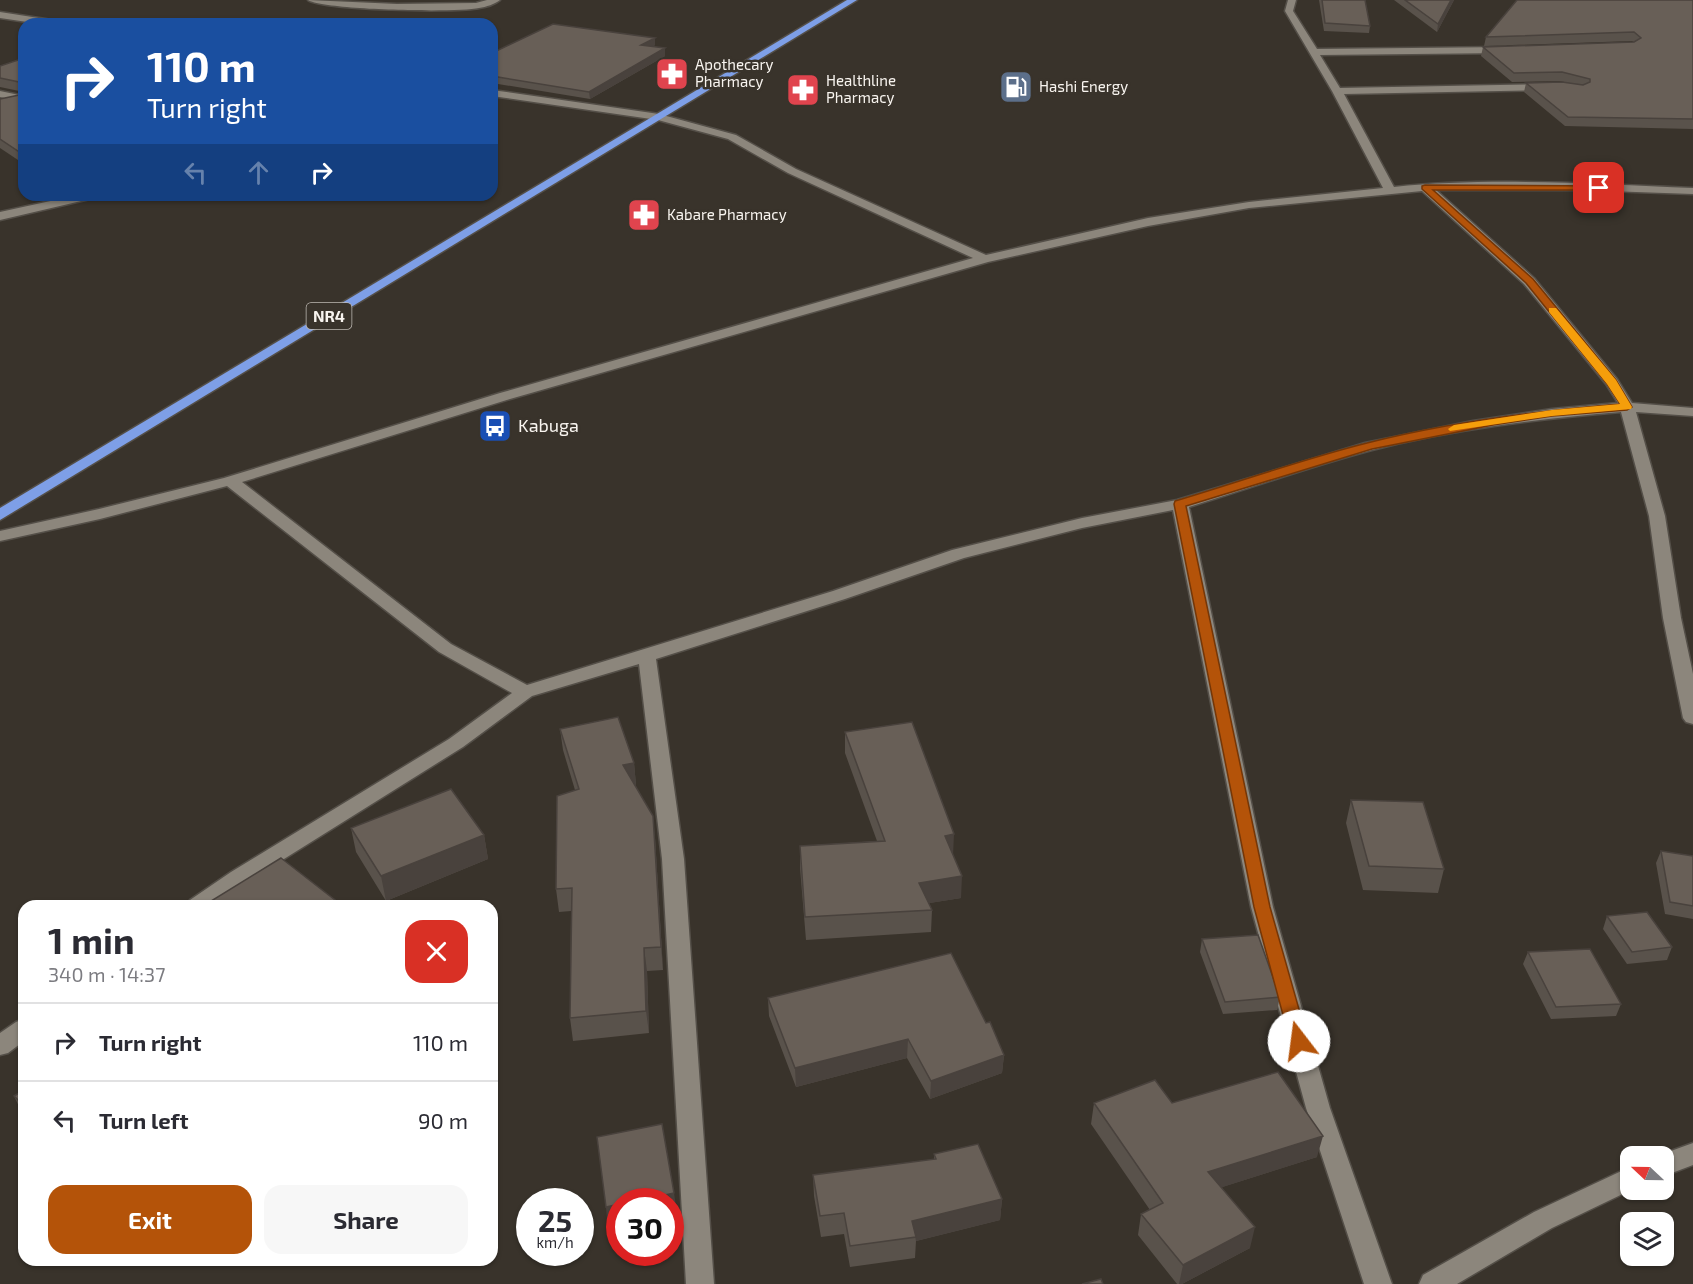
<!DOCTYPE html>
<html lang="en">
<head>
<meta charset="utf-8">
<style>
	body { margin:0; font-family:"Exo 2",sans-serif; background:#f7f7f7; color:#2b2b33; height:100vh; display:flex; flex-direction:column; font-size:22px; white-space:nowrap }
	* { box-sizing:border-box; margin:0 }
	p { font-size:20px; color:#7c7c81 }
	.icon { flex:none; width:33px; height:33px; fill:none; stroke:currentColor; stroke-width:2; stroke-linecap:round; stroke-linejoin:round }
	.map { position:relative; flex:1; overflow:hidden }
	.panel { position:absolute; left:18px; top:900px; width:480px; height:366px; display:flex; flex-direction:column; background:#fff; border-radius:18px; box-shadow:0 2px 4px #0004 }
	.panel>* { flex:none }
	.top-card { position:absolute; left:18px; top:18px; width:480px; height:183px; border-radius:18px; box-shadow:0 2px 4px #0004; background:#1a4fa0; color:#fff; overflow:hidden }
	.needle { width:39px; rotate:292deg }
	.controls { position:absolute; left:1620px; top:1146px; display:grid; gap:12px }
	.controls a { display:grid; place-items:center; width:54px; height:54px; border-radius:12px; background:#fff; box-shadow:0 2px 4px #0004; font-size:30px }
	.speed { position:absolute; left:516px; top:1188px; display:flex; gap:12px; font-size:30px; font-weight:700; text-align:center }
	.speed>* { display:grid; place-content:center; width:78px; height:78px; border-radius:50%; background:#fff; box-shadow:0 2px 4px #0004; line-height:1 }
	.speed small { font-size:15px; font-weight:400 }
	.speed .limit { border:9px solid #d22; background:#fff; color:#111 }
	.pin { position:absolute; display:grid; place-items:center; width:51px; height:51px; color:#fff; margin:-26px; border-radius:12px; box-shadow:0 3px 9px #0006 }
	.me { position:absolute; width:66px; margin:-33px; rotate:345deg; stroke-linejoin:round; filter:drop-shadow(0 0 4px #0008) }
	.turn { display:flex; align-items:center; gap:21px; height:126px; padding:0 30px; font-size:27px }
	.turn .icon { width:78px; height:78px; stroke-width:2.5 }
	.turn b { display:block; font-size:42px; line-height:51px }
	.lanes { display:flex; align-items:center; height:57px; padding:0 30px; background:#0003; justify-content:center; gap:30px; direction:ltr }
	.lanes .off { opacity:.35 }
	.round { display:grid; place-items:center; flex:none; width:63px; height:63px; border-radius:18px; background:#f7f7f7 }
	.summary { display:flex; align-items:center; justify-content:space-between; height:102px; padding:0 30px }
	h1 { font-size:36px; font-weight:700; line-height:45px }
	.primary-button { display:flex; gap:12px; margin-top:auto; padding:12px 30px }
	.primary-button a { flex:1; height:69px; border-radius:18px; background:#b45309; color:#fff; font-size:24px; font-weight:700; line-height:69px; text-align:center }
	.primary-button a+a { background:#f7f7f7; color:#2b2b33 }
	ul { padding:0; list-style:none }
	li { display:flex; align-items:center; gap:18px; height:78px; padding:0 30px; border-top:2px solid #e1e1e2 }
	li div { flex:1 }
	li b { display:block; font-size:22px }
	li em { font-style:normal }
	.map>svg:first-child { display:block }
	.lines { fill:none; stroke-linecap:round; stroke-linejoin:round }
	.minor-casing { stroke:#544f48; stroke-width:3 }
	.highway-casing { stroke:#544f48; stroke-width:3 }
	.minor { fill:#8c867c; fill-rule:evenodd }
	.highway { fill:#7e9fe7; fill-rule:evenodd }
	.wall { fill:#59524b }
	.shaded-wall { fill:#49423d }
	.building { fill:#685f57; stroke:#49423d; stroke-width:1.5 }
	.route { fill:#b45309; stroke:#753606; stroke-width:1.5 }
	.slow { fill:#f59e0b }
	.labels { text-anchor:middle; stroke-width:5; stroke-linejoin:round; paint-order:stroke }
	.far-poi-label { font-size:15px; fill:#f8f4ef; stroke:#39332b; text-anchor:start }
	.shield { fill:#39332b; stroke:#bfbab4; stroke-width:1.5 }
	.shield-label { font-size:16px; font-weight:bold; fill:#f8f4ef }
	.poi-label { font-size:18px; fill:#f8f4ef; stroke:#39332b; text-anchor:start }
</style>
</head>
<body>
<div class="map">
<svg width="1693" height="1284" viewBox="0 0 1693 1284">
	<rect width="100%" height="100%" fill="#39332b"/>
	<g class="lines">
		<g class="minor-casing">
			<path id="minor" d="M308 0 397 4 476 3 487 0H500C495 4 486 7 479 8 457 13 323 10 308 0Z
				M1288 0H1296L1293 11 1317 49 1506 47 1511 50 1506 53 1320 55 1340 88 1548 84 1553 87 1548 90 1344 94 1394 187C1490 177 1596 184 1693 188V194L1579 190H1436L1534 278 1617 379 1632 403 1693 408V416L1636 412 1665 516 1681 618 1693 674V724L1686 722 1683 718 1663 618 1649 516 1621 412C1538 419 1453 429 1372 450 1311 466 1250 488 1189 507L1273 907 1330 1108 1392 1284H1364L1306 1108 1251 907 1173 510 1082 528 964 558 845 599 656 659 684 859 714 1284H686L662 859 639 664 532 696 463 747 247 882 213 906H187L190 900 231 872 449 739 512 693 439 652 227 486 100 519 0 541V531L99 509 224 478 500 393 973 258 788 173 728 139 658 120 492 96V90L659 114 736 135 796 169 986 255 1148 218 1249 202 1383 188 1332 91 1285 11ZM1422 191 1524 284 1606 384 1618 403 1552 409 1473 421 1365 443 1177 500 1082 518 952 550 833 591 527 685 451 644 242 482 510 399 988 262 1148 226 1249 208Z
				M0 12 58 21 63 24H41L0 18Z
				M0 91 24 96V102L0 97Z
				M78 195H100L94 198 0 220V212Z
				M24 1019V1041L8 1053 0 1055V1033L16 1022Z
				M1693 1143V1165L1664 1176V1156H1657Z
				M1630 1167 1631 1190 1552 1228 1457 1284H1419L1423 1275 1534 1212Z"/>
		</g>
		<g class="highway-casing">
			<path id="highway" d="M847 0H857L0 520V508Z"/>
		</g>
		<use href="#minor" class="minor"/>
		<use href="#highway" class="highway"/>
	</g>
	<path class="wall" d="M1319 0H1365L1370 26 1369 33 1324 31Z
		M1394 0H1454L1437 32Z
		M1693 0V129L1565 126 1524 92 1526 83H1569L1560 81 1512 82 1481 56 1483 47 1634 42 1632 41 1484 46 1486 37Z
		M655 38V45L652 47 665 48V56L590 99 492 83V53Z
		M24 58V92L0 87V66Z
		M24 94V164L0 148V99Z
		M560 729 634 763 636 785H635L655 838 663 970 647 971 649 1033 573 1041 570 1018 571 911 559 912 556 889 575 790 563 750Z
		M845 732 961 898 929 903 932 910 931 932 806 940 800 868V846L877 841 845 753Z
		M1351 800 1444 869 1438 893 1363 890 1346 823Z
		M351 828 484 835 488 859 386 901 356 852Z
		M1661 851 1693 856V919L1665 914 1656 863Z
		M1607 916 1672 947 1667 960 1627 964 1603 929Z
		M1202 939 1280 997 1277 1010 1223 1014 1200 952Z
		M1528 952 1621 1004 1616 1016 1551 1019 1523 964Z
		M768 998 986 1023 1004 1055 1002 1073 930 1099 907 1058 796 1087 769 1016Z
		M24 1090V1117L14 1096Z
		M1094 1103H1172L1317 1157 1222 1187 1250 1248 1182 1284H1177L1138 1235 1141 1214 1150 1210 1091 1124Z
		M934 1154 1002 1199 1000 1220 916 1241 915 1258 850 1267 844 1234 821 1237 814 1196 813 1175 934 1159Z"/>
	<path class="shaded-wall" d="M1451 0H1454L1437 32 1438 24Z
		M655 38V45L642 53 641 45Z
		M665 48V56L590 99 589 92Z
		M634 763 636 785 625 787 623 765Z
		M653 816 655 838 663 970 661 947Z
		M954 834 953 856 945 836Z
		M484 835 488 859 386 901 381 876Z
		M962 876 961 898 918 905 919 883Z
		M335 900 336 906H325Z
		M644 948 647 971 649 1033 646 1011Z
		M908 1039 907 1058 796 1087 795 1068Z
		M1004 1055 1002 1073 930 1099 931 1081Z
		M1323 1136 1317 1157 1204 1193 1208 1172Z
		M674 1193 676 1206 670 1207V1202H634Z
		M1002 1199 1000 1220 916 1241 912 1221Z
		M620 1204V1217L607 1220 606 1207Z
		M1255 1227 1250 1248 1182 1284H1179L1183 1265Z"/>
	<path class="building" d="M1322 0H1365L1370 26 1325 23Z
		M1405 0H1451L1438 24Z
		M1517 0H1693V119L1568 117 1526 83 1562 82 1583 85 1590 82V79L1562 72 1514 73 1483 47 1634 42 1641 38 1634 32 1486 37Z
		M553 24 655 38 641 45 665 48 589 92 492 76V53Z
		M24 58V83L0 78V66Z
		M24 94V155L0 139V99Z
		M618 717 634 763 623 765 653 816 661 947 644 948 646 1011 570 1018 572 888 556 889 557 796 579 789 560 729Z
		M912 722 954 834 945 836 962 876 919 883 932 910 805 917 800 846 885 841 845 732Z
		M451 789 484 835 381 876 351 828Z
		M1351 800 1423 802 1444 869 1369 866Z
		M1661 851 1693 856V906L1670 902Z
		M281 858 335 900 325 906H203Z
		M1647 912 1672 947 1632 952 1607 916Z
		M1258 935 1280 997 1225 1002 1202 939Z
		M1590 949 1621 1004 1556 1007 1528 952Z
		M951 953 986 1023 990 1022 1004 1055 931 1081 908 1039 795 1068 768 998Z
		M1278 1072 1323 1136 1208 1172 1255 1227 1183 1265 1141 1214 1163 1203 1094 1103 1155 1080 1172 1103Z
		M24 1090V1106L14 1096Z
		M662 1124 674 1193 634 1202H620V1204L606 1207 597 1137Z
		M978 1144 1002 1199 912 1221 916 1237 850 1246 844 1213 820 1216 813 1175 936 1159 934 1154Z
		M1101 1279 1103 1284H1082Z"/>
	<path class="route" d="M1425 185 1603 186V189L1599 190H1433L1533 279 1616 380 1632 407 1627 410 1552 416 1493 425 1372 449 1186 506 1270 907 1308 1041 1306 1046 1299 1048 1293 1046 1290 1041 1254 907 1174 504 1175 501C1239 482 1303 459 1367 443 1450 422 1535 411 1620 404L1607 384 1526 283 1422 189V186Z"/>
	<path class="slow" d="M1549 308H1556L1616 380 1632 407 1631 409 1552 416 1450 431 1448 429 1454 425 1552 410 1620 404 1607 384 1549 312Z"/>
	<defs>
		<g id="pharmacy-square" transform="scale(1.725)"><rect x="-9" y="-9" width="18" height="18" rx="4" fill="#e0444e" stroke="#39332b"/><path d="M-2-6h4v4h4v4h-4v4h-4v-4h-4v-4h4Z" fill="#fff"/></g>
		<g id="fuel-square" transform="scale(1.725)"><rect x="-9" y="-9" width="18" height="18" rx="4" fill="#5c6f8a" stroke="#39332b"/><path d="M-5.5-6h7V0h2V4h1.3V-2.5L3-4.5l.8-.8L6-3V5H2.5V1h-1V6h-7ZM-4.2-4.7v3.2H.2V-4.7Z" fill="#fff"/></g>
		<g id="bus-square" transform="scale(1.725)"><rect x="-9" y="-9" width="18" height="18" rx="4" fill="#1a4fb4" stroke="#39332b"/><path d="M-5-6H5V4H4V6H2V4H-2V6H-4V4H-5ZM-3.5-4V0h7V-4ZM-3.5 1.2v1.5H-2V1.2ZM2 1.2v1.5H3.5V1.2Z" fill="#fff"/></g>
	</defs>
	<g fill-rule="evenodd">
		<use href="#pharmacy-square" x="672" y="74"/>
		<use href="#fuel-square" x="1016" y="87"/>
		<use href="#pharmacy-square" x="803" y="90"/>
		<use href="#pharmacy-square" x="644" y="215"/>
		<use href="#bus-square" x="495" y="426"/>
	</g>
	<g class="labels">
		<g class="far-poi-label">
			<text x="695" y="70">Apothecary<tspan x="695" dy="17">Pharmacy</tspan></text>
			<text x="826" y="86">Healthline<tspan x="826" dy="17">Pharmacy</tspan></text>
			<text x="1039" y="92">Hashi Energy</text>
			<text x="667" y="220">Kabare Pharmacy</text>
		</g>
		<rect class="shield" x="306.5" y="303" width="45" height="26" rx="4.5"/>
		<g class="shield-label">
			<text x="329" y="322">NR4</text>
		</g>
		<g class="poi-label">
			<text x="518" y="432">Kabuga</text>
		</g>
	</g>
</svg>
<div class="controls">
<a><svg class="needle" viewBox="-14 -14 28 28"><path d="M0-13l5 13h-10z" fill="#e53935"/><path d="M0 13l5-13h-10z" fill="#7c7c81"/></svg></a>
<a><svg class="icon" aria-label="layers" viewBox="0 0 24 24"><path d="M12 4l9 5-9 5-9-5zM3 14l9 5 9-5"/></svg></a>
</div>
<div class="speed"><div>25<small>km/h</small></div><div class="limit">30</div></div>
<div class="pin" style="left:1599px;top:188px;background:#d93025"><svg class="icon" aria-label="arrive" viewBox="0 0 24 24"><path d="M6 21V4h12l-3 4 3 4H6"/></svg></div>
<svg class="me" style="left:1299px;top:1041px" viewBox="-20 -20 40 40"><circle r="19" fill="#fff"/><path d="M0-13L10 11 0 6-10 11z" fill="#b45309"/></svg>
<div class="top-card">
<div class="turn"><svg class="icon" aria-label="right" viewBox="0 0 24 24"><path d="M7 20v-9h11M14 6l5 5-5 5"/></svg><div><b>110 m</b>Turn right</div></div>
<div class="lanes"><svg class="icon off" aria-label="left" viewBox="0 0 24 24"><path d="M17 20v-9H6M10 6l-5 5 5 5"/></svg><svg class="icon off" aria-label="ahead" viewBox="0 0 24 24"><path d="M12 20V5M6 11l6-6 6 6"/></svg><svg class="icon" aria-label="right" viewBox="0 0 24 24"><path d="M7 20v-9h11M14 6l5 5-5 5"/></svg></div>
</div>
<section class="panel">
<div class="summary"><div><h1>1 min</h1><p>340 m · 14:37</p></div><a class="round" style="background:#d93025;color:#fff"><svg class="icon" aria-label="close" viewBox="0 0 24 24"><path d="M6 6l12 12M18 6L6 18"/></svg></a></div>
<ul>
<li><svg class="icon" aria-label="right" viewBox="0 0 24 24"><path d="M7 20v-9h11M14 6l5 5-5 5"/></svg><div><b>Turn right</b></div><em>110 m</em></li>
<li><svg class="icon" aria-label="left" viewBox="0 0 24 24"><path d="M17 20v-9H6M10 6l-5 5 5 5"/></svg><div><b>Turn left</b></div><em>90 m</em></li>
</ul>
<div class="primary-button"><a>Exit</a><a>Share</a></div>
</section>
</div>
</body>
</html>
